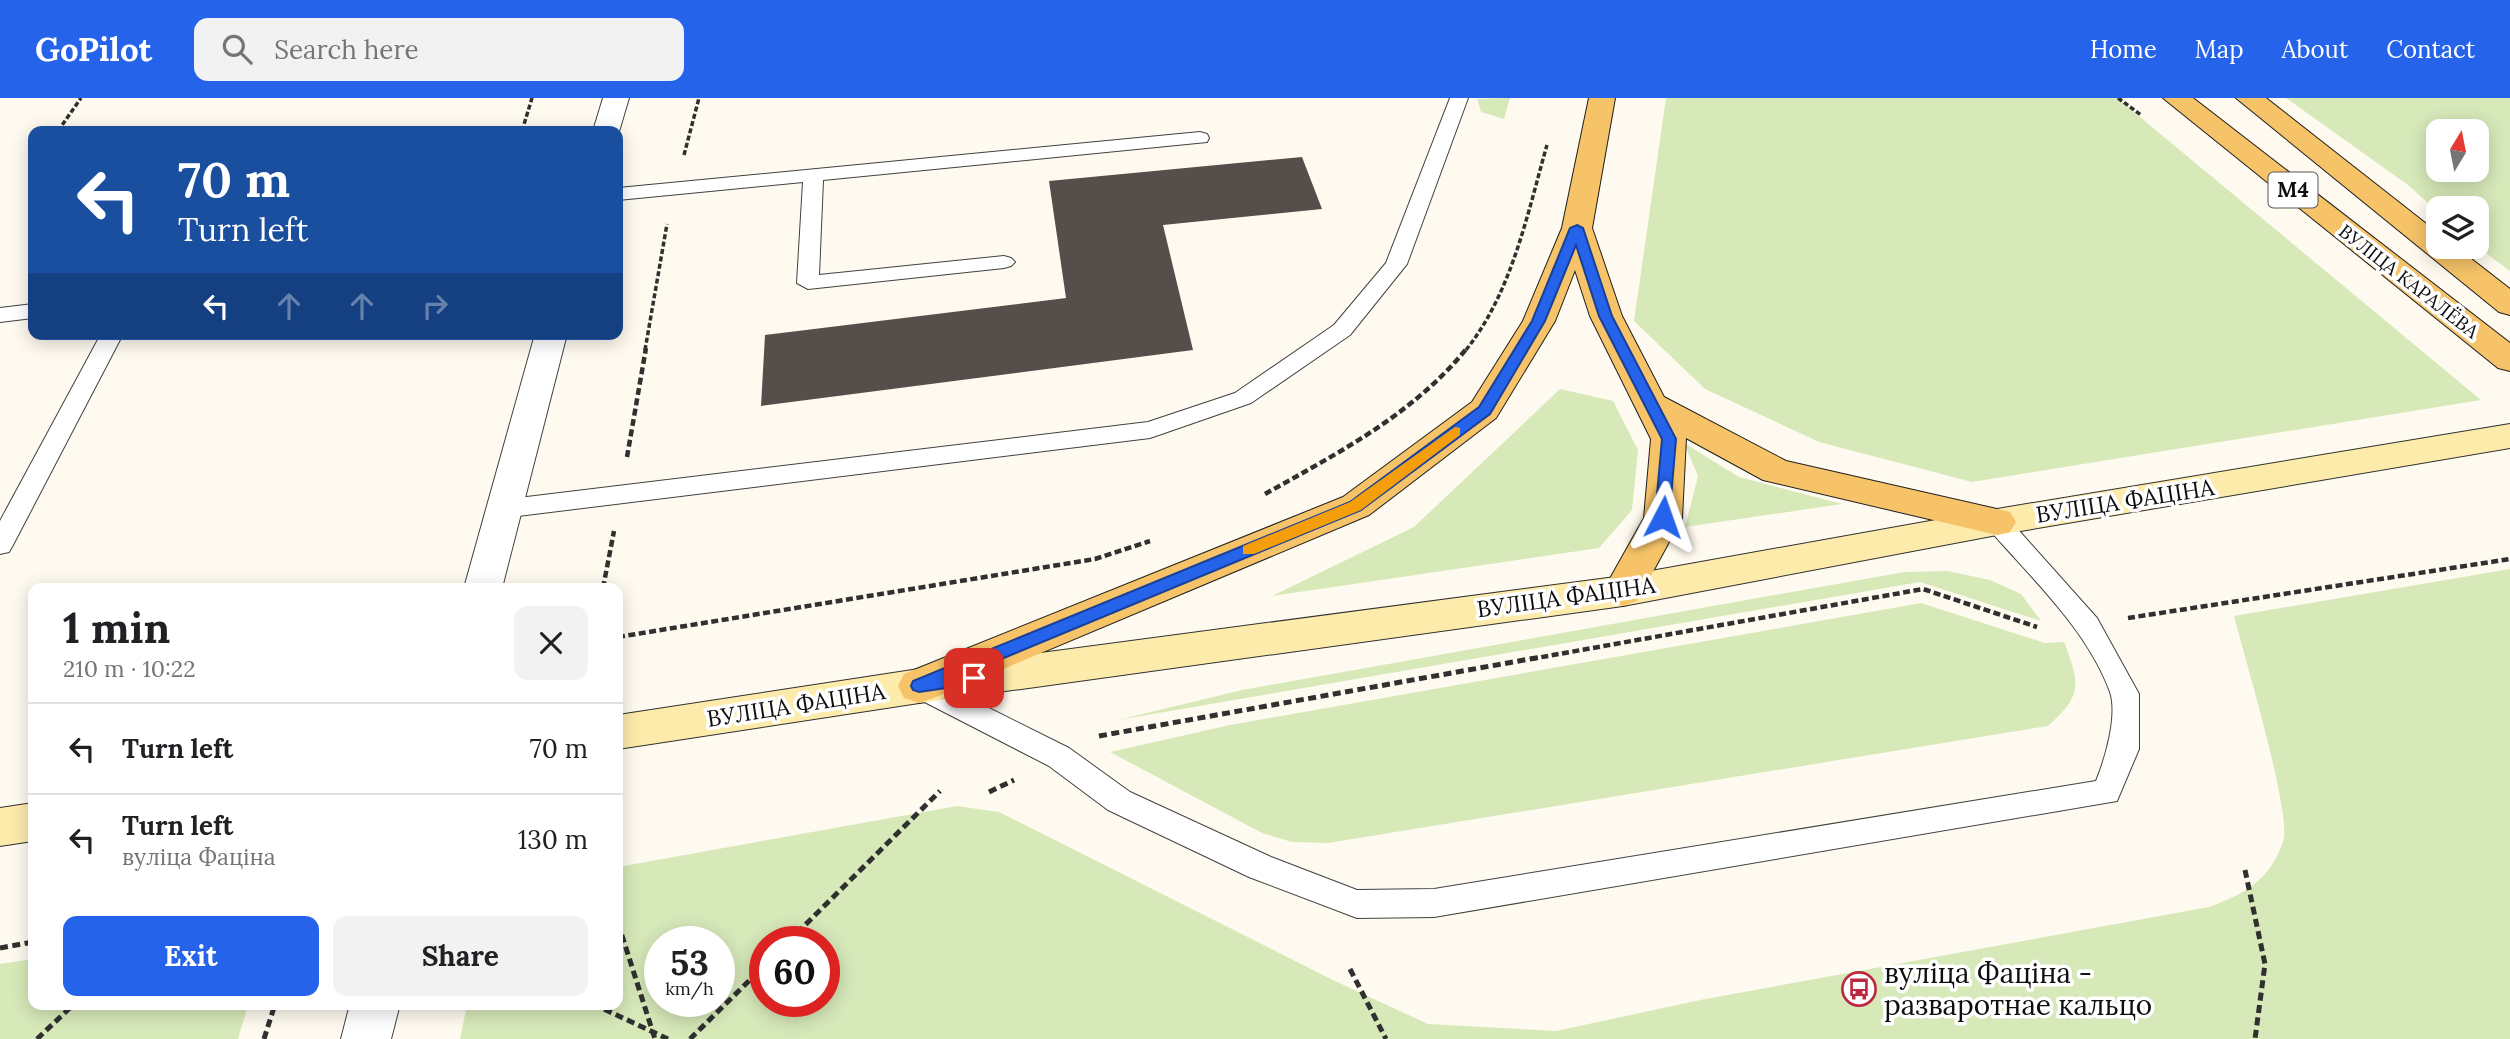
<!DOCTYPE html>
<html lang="en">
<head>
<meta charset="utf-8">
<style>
	body { margin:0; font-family:Lora,serif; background:#f2f2f2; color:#202124; height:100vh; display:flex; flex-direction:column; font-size:26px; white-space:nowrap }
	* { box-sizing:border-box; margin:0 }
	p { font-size:23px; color:#757577 }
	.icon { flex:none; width:38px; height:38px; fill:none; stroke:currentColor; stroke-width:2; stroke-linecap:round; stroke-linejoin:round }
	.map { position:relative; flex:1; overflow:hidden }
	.drawer { position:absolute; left:28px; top:485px; width:595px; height:427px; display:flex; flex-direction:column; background:#fff; border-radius:14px; box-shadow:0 4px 18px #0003 }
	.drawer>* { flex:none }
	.banner { position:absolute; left:28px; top:28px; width:595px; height:214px; border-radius:14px; box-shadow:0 4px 18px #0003; background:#1a4fa0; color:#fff; overflow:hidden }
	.needle { width:46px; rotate:10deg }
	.tools { position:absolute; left:2426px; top:21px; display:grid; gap:14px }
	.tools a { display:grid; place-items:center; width:63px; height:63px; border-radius:14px; background:#fff; box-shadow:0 4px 18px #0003; font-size:35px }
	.speed { position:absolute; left:644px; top:828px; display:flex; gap:14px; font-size:35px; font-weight:700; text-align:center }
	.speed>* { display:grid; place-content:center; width:91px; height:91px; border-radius:50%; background:#fff; box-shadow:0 4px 18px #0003; line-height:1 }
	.speed small { font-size:18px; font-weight:400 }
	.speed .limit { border:10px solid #d22; background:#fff; color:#111 }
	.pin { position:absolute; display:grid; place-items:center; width:60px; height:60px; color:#fff; margin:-30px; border-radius:14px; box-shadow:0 4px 10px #0006 }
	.me { position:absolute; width:77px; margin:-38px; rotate:4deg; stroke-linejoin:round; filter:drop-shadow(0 0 5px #0008) }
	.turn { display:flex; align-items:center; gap:24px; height:147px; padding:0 35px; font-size:32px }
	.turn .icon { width:91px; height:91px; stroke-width:2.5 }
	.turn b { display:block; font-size:49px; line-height:60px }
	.lanes { display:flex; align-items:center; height:66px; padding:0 35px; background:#0003; justify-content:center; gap:35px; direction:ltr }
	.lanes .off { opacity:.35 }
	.round { display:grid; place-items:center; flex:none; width:74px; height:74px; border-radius:14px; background:#f2f2f2 }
	.summary { display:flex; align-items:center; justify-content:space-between; height:119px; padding:0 35px }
	h1 { font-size:42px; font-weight:700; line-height:52px }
	.action { display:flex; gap:14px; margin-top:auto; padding:14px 35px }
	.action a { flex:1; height:80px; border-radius:14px; background:#2563eb; color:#fff; font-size:28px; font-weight:700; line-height:80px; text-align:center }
	.action a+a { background:#f2f2f2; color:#202124 }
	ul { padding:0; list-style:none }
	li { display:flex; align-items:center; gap:21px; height:91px; padding:0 35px; border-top:2px solid #e0e0e0 }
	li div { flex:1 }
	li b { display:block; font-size:26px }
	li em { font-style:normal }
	header { display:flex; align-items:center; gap:42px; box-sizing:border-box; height:98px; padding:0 35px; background:#2563eb; color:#fff }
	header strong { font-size:33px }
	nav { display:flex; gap:38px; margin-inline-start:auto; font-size:24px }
	.search { width:490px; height:63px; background:#f2f2f2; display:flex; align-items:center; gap:18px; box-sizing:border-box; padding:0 24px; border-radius:14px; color:#757577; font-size:26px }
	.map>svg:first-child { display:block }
	.green { fill:#d7e9b9; fill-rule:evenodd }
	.building { fill:#564e4a }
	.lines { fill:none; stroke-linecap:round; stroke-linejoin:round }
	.service-casing { stroke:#414141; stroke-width:2 }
	.tertiary-casing { stroke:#414141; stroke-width:2 }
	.secondary-casing { stroke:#303030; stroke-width:2 }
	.primary-casing { stroke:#1f1f1f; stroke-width:2 }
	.path-far2 { stroke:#303030; stroke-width:3.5; stroke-dasharray:5 2.5; stroke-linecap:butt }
	.path-far1 { stroke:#303030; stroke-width:4.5; stroke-dasharray:7 3.5; stroke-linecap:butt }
	.path { stroke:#303030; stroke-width:5; stroke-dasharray:8 4.5; stroke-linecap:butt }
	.service { fill:#fff; fill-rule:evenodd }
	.tertiary { fill:#fff; fill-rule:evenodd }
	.secondary { fill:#fdebac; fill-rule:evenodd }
	.primary { fill:#f6c368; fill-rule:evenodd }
	.route { fill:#2563eb; stroke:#184099; stroke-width:2 }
	.slow { fill:#f59e0b }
	.labels { text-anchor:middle; stroke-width:7; stroke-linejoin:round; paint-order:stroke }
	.far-street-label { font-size:19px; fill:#0e0e0e; stroke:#fff }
	.shield { fill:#fff; stroke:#565656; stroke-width:2 }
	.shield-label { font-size:21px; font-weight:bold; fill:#0e0e0e }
	.street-label { font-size:23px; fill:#0e0e0e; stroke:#fff }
	.near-poi-label { font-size:28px; fill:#0e0e0e; stroke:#fff; text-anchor:start }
</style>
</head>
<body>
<header>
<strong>GoPilot</strong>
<div class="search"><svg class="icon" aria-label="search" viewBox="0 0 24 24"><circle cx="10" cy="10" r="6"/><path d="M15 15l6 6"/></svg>Search here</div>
<nav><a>Home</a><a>Map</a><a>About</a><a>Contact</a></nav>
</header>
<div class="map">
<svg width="2510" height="941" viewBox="0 0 2510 941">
	<rect width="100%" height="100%" fill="#fffaef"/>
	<path class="green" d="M1510 0 1504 21 1481 14 1477 1Z
		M1666 0H2117L2481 302 1972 384 1819 344 1705 291 1634 223Z
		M2286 0H2510V173L2476 148V110H2438V114L2408 87ZM2476 33V72H2438V33Z
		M1560 291 1613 303 1638 352 1632 412 1599 450 1272 498 1414 429Z
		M1684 345 1739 379 1842 406 1685 429 1698 378Z
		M2510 471V941H460L467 907 618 906V769L957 708 999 714 1335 883 1428 926 1556 933 1700 902 2209 809C2246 795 2269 783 2283 744 2293 719 2243 554 2234 518ZM660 844H719V903H660ZM765 844H824V903H765Z
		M1948 473 1990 482 2021 496 2041 523 1920 484 1118 622 1242 592 1904 474Z
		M1921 505 2045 545 2064 544C2080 586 2083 597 2048 628L1328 745 1292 744 1262 735 1110 654 1230 627Z
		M33 861V906L248 907 238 941H0V866Z"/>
	<path class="building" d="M1302 59 1322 111 1163 127 1193 252 761 308 765 237 1066 200 1049 83Z"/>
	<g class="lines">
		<g class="service-casing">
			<path id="service" d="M1450 0H1468L1407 166 1350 237 1251 305 1150 340 502 420 493 417 489 411 493 405 502 402 1148 324 1235 295 1334 227 1386 165Z
				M1200 34 1207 36 1209 40 1207 44 823 82 819 177 1004 158 1011 160 1015 164 1011 168 1004 170 808 191 797 185 803 84 618 102V90Z
				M33 206V220L0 224V210Z
				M101 236H123L13 447 9 454 0 456V423Z
				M1997 415 2006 418 2097 520 2139 596V651L2117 703 1434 819 1357 820 1249 779 1108 712 1049 668 909 596 905 588 909 580 919 577 929 580 1069 650 1130 694 1271 759 1357 792 1434 791 2096 683C2105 661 2118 618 2110 594 2087 531 2031 480 1988 430L1984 424 1988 418Z"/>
		</g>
		<g class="tertiary-casing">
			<path id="tertiary" d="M603 0H629L618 37V33H593Z
				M535 236H567L502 490H464Z
				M350 906H400L391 941H341Z"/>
		</g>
		<g class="secondary-casing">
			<path id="secondary" d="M2510 326V350L1997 437 1623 508 919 605 618 651V617L919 571 1623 478 1997 411Z
				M33 705V743L0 748V710Z"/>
		</g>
		<g class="primary-casing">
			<path id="primary" d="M1589 0H1615L1592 130 1622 218 1664 299 1786 363 2010 414 2016 424 2010 434 1997 437 1763 382 1686 340 1682 420 1637 503 1623 508 1609 503 1603 493 1644 420 1651 341 1590 218 1575 172 1555 223 1496 320 1369 417 934 600 919 605 904 600 898 588 904 576 1343 399 1472 304 1523 223 1562 130Z
				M2163 0H2193L2510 245V273L2498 270Z
				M2236 0H2266L2438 135V149H2456L2510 191V217L2499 214Z"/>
		</g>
		<path class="path-far2" d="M2118 0 2141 17
			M58 33 81 0
			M522 33 532 0
			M684 57 699 0
			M645 252 667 126
			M1466 252C1512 194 1527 117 1547 47"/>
		<path class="path-far1" d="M627 359 646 250
			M1265 396C1338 355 1414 316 1467 250
			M603 490 614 433
			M2128 520 2510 461
			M618 539 1095 461 1150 443
			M1531 561 1923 491 2037 529"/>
		<path class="path" d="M1099 638 1541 559
			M989 694 1014 682
			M2245 772 2265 866 2255 941
			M618 825 655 941
			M788 844 940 693
			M0 850 33 844
			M1350 871 1386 941
			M593 906 668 941
			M37 941 74 906
			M264 941 275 906
			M690 941 765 867"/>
		<use href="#service" class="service"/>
		<use href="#tertiary" class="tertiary"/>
		<use href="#secondary" class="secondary"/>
		<use href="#primary" class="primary"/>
	</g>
	<path class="route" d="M1577 127 1583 130 1612 218 1676 341 1669 423H1658L1655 419 1662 341 1599 218 1576 147 1545 223 1490 316 1361 412 970 574 980 576 982 580 980 585 919 594 913 592 911 588 913 583 1350 404 1479 309 1532 223 1570 130Z"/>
	<path class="slow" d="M1455 329 1460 330V337L1361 412 1254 456H1243V448L1350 404Z"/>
	<defs>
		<g id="bus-ring" transform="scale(1.75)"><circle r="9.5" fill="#fff" stroke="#bc2840" stroke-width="1.5"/><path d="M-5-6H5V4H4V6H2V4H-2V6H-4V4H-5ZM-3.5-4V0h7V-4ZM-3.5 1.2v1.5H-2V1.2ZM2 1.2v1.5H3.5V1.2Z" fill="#bc2840"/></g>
	</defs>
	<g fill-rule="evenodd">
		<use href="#bus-ring" x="1859" y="891"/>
	</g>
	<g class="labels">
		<g class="far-street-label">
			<text transform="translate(2409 183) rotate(38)" y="7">ВУЛІЦА КАРАЛЁВА</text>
		</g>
		<rect class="shield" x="2268.5" y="74.5" width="49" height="35" rx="5"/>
		<g class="shield-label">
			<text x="2293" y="99">М4</text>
		</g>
		<g class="street-label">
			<text transform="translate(2125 403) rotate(-9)" y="8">ВУЛІЦА ФАЦІНА</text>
			<text transform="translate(1566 499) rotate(-8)" y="8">ВУЛІЦА ФАЦІНА</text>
			<text transform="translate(796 607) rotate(-9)" y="8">ВУЛІЦА ФАЦІНА</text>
		</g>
		<g class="near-poi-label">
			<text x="1884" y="885">вуліца Фаціна -<tspan x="1884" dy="32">разваротнае кальцо</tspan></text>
		</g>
	</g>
</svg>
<div class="tools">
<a><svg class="needle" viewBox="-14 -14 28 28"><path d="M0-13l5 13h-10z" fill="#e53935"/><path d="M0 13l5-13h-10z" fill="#757577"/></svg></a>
<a><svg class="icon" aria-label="layers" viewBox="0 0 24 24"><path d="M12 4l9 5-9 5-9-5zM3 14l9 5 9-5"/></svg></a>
</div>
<div class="speed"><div>53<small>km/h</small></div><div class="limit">60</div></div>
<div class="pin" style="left:974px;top:580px;background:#d93025"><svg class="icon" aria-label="arrive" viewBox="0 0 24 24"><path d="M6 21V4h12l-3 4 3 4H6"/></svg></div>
<svg class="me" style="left:1663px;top:419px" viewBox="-20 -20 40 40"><path d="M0-17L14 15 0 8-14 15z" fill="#2563eb" stroke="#fff" stroke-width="4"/></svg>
<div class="banner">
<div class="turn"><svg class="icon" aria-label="left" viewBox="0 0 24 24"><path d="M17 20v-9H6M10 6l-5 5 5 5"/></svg><div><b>70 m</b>Turn left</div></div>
<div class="lanes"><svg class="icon" aria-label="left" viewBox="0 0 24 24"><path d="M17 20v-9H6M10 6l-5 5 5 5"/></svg><svg class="icon off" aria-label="ahead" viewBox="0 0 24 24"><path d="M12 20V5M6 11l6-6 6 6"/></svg><svg class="icon off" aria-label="ahead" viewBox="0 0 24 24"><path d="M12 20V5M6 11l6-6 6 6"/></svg><svg class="icon off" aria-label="right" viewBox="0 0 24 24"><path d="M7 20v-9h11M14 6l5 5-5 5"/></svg></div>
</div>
<section class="drawer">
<div class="summary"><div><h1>1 min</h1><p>210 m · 10:22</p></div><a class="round"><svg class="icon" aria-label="close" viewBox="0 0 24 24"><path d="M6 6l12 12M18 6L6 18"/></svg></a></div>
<ul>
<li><svg class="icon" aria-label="left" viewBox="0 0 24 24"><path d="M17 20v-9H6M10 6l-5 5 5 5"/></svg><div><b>Turn left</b></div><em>70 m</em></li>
<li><svg class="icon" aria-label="left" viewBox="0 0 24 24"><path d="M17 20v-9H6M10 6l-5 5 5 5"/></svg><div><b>Turn left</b><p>вуліца Фаціна</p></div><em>130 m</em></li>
</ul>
<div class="action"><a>Exit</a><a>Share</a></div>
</section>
</div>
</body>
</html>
